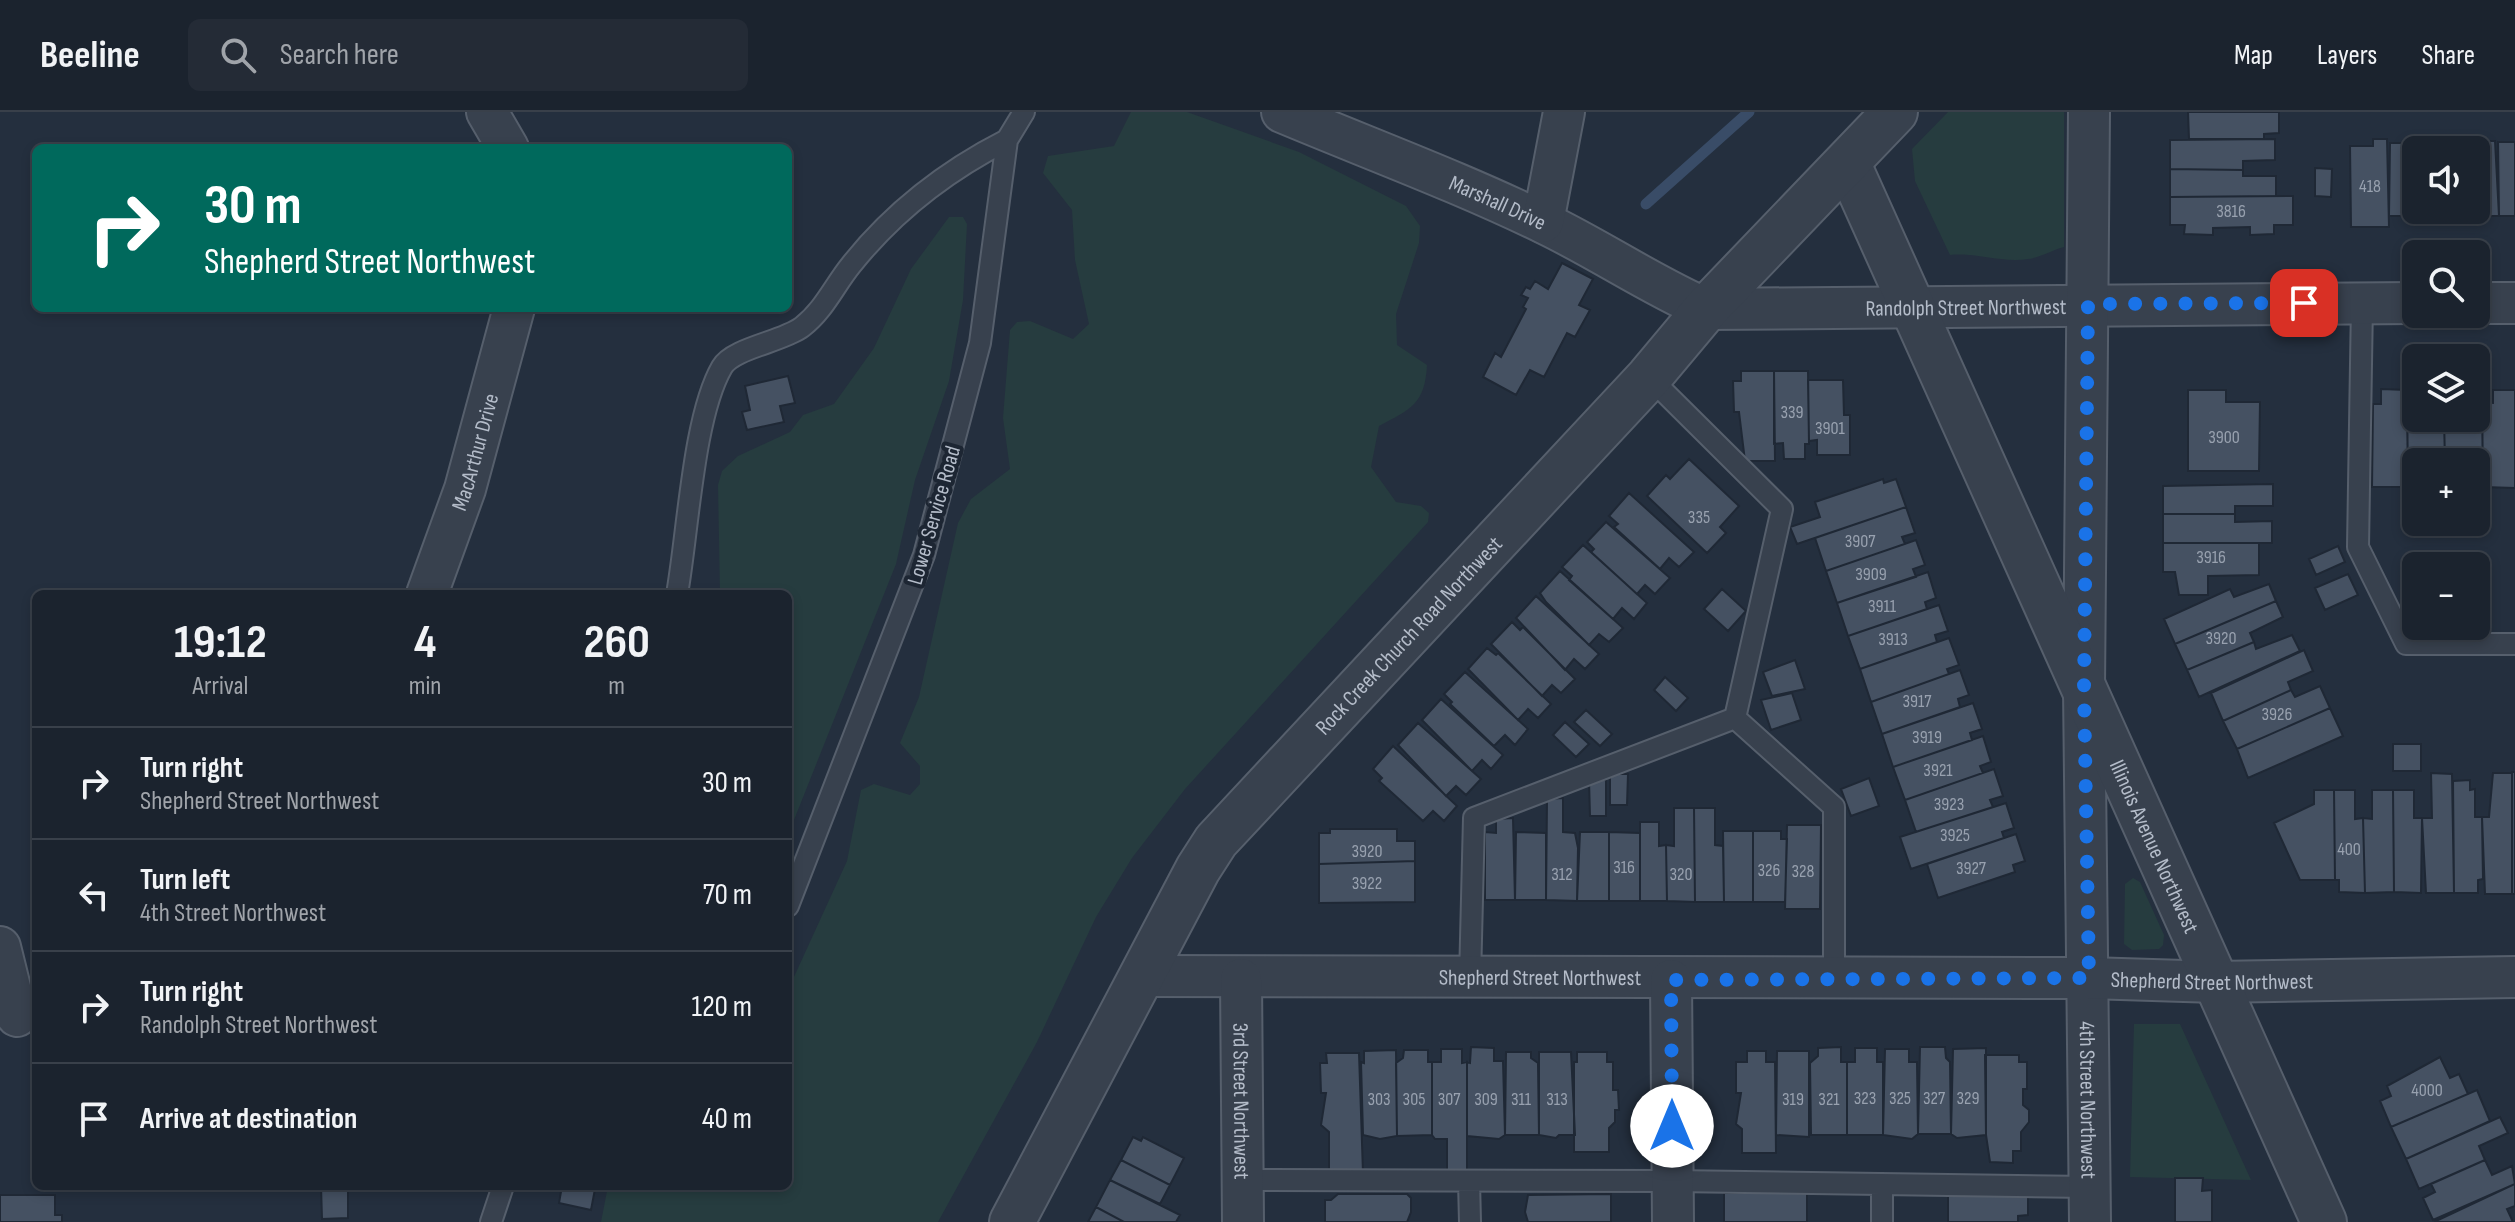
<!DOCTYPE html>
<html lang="en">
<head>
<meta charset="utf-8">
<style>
	body { margin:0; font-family:"Sofia Sans Condensed",sans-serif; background:#242b36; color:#f1f3f6; height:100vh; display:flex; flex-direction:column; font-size:30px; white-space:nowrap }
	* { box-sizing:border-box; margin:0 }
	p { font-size:26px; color:#a0a4aa }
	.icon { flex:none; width:44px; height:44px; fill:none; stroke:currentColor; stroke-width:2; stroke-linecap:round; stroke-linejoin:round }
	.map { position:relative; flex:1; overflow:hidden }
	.sheet { position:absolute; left:32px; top:478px; width:760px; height:600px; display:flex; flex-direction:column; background:#1b232e; border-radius:12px; box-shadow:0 4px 12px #0003,0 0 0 2px #39404a }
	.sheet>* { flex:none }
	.hud { position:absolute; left:32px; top:32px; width:760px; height:168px; border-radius:12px; box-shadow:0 4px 12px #0003,0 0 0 2px #39404a; background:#00695c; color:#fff; overflow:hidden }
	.controls { position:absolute; left:2402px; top:24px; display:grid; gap:16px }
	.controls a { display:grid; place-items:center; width:88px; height:88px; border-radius:12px; background:#1b232e; box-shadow:0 4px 12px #0003,0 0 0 2px #39404a; font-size:40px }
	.pin { position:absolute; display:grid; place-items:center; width:68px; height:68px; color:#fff; margin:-34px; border-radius:16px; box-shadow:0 4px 12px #0006 }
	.me { position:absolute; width:88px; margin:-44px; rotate:0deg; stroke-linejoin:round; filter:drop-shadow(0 0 6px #0008) }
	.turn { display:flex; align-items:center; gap:28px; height:168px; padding:0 40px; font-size:36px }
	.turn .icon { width:104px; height:104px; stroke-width:2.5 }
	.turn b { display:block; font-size:56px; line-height:68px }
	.eta { display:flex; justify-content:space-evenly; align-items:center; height:136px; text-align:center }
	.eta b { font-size:48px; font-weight:700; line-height:56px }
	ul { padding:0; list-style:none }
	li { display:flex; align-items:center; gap:24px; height:112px; padding:0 40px; border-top:2px solid #39404a }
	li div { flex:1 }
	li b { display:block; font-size:30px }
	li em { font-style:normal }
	header { display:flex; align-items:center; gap:48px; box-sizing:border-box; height:112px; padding:0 40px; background:#1b232e; border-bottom:2px solid #39404a }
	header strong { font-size:38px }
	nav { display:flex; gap:44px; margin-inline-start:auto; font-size:28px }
	.search { width:560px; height:72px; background:#242b36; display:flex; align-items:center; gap:20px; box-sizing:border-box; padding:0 28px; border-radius:12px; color:#a0a4aa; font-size:30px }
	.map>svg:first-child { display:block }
	.green { fill:#263c3f }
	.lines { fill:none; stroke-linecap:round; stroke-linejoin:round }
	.stream { stroke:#394c67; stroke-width:11 }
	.building { fill:#455162; stroke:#1f2835; stroke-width:2 }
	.service-casing { stroke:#565f6c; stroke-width:24 }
	.minor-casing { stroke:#565f6c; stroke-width:44 }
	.tertiary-casing { stroke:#565f6c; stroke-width:48 }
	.service { stroke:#38414e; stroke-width:20 }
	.minor { stroke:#38414e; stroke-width:40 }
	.tertiary { stroke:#38414e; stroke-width:44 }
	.route { stroke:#1a73e8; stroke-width:14; stroke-dasharray:0 25.2 }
	.labels { text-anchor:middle; stroke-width:8; stroke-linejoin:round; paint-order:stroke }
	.number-label { font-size:18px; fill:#98a1af }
	.street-label { font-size:22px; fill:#b4bcc9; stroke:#1d2633 }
</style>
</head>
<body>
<header>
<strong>Beeline</strong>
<div class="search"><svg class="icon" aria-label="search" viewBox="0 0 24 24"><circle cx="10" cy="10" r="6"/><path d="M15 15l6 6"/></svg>Search here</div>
<nav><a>Map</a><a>Layers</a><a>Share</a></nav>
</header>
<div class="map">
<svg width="2515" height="1110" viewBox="0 0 2515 1110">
	<rect width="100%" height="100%" fill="#242f3e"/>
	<path class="green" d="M1131 0H1187L1299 40 1406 94 1420 114 1419 131 1396 202 1397 233 1427 253C1425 292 1411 297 1379 314L1371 355 1396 390 1421 394 1429 401 1428 410 1185 677 1132 746 1096 805 1037 930 938 1110H601L608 1074H788V878L847 749 861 678 874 672 910 683 920 672V654L900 631 919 585 958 411 971 387 1010 357 1003 306 1010 218 1017 210 1030 209 1073 227 1089 212 1075 148 1072 98 1043 61 1048 44 1114 34Z
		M1948 0H2064V135C2052 138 2039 146 2028 147 2001 151 1975 140 1950 143L1915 69 1912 37Z
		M949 105H963L967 112 963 188 949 269 915 368 896 452 788 723V482H720L718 373 722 359 738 344 790 320 803 303 834 292 874 236 911 157Z
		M2133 766 2140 770 2164 823 2163 833 2159 837 2132 838 2124 832 2125 772Z
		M2134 912H2180L2251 1068 2130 1065Z"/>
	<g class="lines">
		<path class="stream" d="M1646 92 1749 0"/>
	</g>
	<path class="building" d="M2188 0H2279V21L2264 22V27H2189Z
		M2275 27V48L2243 49V58L2170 57V28Z
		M2373 27H2387L2389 115H2351L2350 34H2373Z
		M2428 29H2461V38H2428Z
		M2465 29H2495L2499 104H2464V98H2476V38H2465Z
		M2498 30H2515V104H2499Z
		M2390 31H2423V38H2416V98H2428V104H2389Z
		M2315 56 2332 57 2331 85 2315 84Z
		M2170 57 2243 58V64H2276V84L2170 85Z
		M2293 84V113H2274V122L2250 123V115L2213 116V123L2184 122 2185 113H2170V85Z
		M2428 98H2464V104H2428Z
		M1562 151 1593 167 1579 193 1590 198 1575 225 1567 221 1544 265 1530 258 1516 283 1483 265 1495 241 1501 245 1526 197 1523 195 1528 186 1521 183 1526 175 1530 177 1535 169 1548 177Z
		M1741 259H1774L1775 349H1745L1739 300H1734L1733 269H1741Z
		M1774 259H1808L1809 332H1805V347H1784L1783 331 1774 332Z
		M788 264 795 291 780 294 784 310 747 318 742 300 750 298 745 274Z
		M1808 268H1843L1844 303H1850V343H1817V328L1809 329Z
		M2381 277 2407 278 2408 375H2372L2373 292H2381Z
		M2188 278H2226V290H2260L2259 359H2188Z
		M2476 278H2482L2483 375H2476V350H2445L2444 306H2476Z
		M2493 278H2515V376L2483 375 2482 290 2493 291Z
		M2407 292H2416V306H2444L2445 350H2416V393H2410L2408 375Z
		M1689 347 1739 394 1720 415 1726 421 1707 441 1647 384 1666 363 1670 367Z
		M1883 367 1884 371 1896 367 1906 395 1797 432 1790 415 1820 405 1815 390Z
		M2273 372V394H2235V402H2163V374Z
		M1629 381 1694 440 1679 455 1669 446 1660 457 1614 415 1618 412 1609 404Z
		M1906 395 1915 421 1902 425 1905 432 1826 459 1815 426Z
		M2163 402H2235V410L2272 409V431H2163Z
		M1606 410 1670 466 1655 482 1645 473 1637 482 1591 440 1594 437 1587 430Z
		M1916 428 1925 453 1913 457 1916 465 1837 491 1826 459Z
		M2163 431H2259V463L2208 464V483H2179L2175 460H2163Z
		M1583 433 1647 491 1634 507 1622 496 1613 507 1569 468 1572 464 1562 455Z
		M2338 434 2345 450 2316 463 2309 447Z
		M1560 459 1623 516 1609 530 1599 522 1589 533 1546 490 1540 481Z
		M1928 460 1936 486 1925 490 1927 497 1848 524 1837 491Z
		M2348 462 2358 483 2325 498 2315 476Z
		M2269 472 2276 489 2175 532 2164 507 2230 477 2234 485Z
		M1722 477 1746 499 1728 519 1704 497Z
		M1536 484 1599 542 1585 557 1574 547 1565 558 1516 506Z
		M2276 489 2283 505 2250 521 2254 530 2187 558 2175 532Z
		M1939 493 1948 519 1935 523 1937 530 1860 557 1848 524Z
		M1512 510 1520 518 1523 515 1575 567 1561 581 1552 573 1542 584 1491 532Z
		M2292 523 2300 539 2199 585 2187 558 2254 530 2256 537Z
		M1949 526 1959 553 1947 557 1949 562 1871 590 1860 557Z
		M1487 536 1496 543 1498 541 1551 592 1538 606 1528 597 1518 608 1468 557Z
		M2304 538 2313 559 2288 570 2291 578 2223 609 2211 581Z
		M1795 548 1805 577 1772 584 1763 560Z
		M1960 558 1969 583 1958 587 1960 595 1882 622 1871 590Z
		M1465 560 1528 617 1515 633 1505 623 1494 634 1450 592 1452 590 1444 582Z
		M1665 565 1688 586 1676 599 1654 578Z
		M2320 574 2330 596 2237 637 2223 609 2291 578 2295 585Z
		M1792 581 1801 608 1771 618 1761 588Z
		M1441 587 1503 643 1491 657 1482 648 1472 659 1422 608Z
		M1973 591 1982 617 1970 621 1972 628 1893 655 1882 622Z
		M2330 596 2343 624 2248 666 2237 637Z
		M1586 598 1612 622 1600 634 1574 610Z
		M1565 610 1589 632 1576 645 1553 623Z
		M1418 611 1481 667 1466 683 1456 674 1446 684 1398 633Z
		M1983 624 1991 650 1980 654 1983 661 1905 688 1893 655Z
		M2393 632H2421V659H2393Z
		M1393 634 1457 694 1444 709 1433 699 1423 709 1379 669 1382 666 1373 657Z
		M1994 657 2003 684 1990 688 1993 695 1916 720 1905 688Z
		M2512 660H2515V782H2512Z
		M2431 661 2452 662 2454 781H2426L2422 706H2432Z
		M2493 661H2512V782H2485L2482 705H2489Z
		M1610 662H1628L1627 693H1610Z
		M1869 666 1879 694 1851 704 1841 677Z
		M1589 668H1606V704H1590Z
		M2470 668V678L2475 677V705H2482L2483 767 2478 768V781H2454L2453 669Z
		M2314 678H2334L2335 768H2300L2274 711 2314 692Z
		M2334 678H2355V707L2363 706 2365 781 2339 780V768H2335Z
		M2372 678H2393L2394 780 2365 781 2363 706 2372 707Z
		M2393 678H2414V706H2422L2421 781 2394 780Z
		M1563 686V720L1575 721 1578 736 1577 789 1546 788 1547 687Z
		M2006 691 2014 716 2002 720 2004 726 1911 757 1900 725Z
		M1674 696H1694L1695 790 1667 789 1666 733 1674 734Z
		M1694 696H1715V733L1723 734 1724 790H1695Z
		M1513 706 1515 788H1485V720L1496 721V707Z
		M1640 710H1659V734L1666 733 1667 789H1640Z
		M1787 713H1821L1820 797H1785Z
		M1330 717H1397V729H1415V749L1319 752V721H1330Z
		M1723 719H1753V790H1724Z
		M1753 719H1781V727H1787L1785 790H1753Z
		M1516 720 1546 721V788H1515Z
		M1580 720H1609V789H1577Z
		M1609 720 1640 721V789H1609Z
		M2016 722 2025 749 2013 753 2015 760 1938 786 1927 752Z
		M1415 749V790L1319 791V752Z
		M1471 935 1494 936V949H1503L1505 1023 1499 1027 1467 1024V950L1470 951Z
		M1841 935V950H1847V1023H1811L1810 951 1818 944V936Z
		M1920 935H1945L1946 946 1950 950 1951 1022H1918Z
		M1855 936H1877V950H1883V1023H1847V950H1855Z
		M1986 936V1023L1957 1026 1951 1022 1953 937Z
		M1441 937H1462V951L1467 950V1060H1447V1027H1435L1432 1023V950H1441Z
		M1885 937H1909V950H1917L1918 1022 1912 1027 1883 1023Z
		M1396 938 1397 1024 1380 1027 1363 1023 1361 950 1364 951V939Z
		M1404 938H1428V950H1432V1023L1397 1024 1396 951 1403 946Z
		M1747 939H1766V950H1775L1776 1041H1742V1017L1736 1012 1741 981H1736V950H1747Z
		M1777 939H1809V1025L1776 1023Z
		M1506 940H1531V946L1538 951 1539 1023H1505Z
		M1539 940H1571L1575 1023H1559L1556 1026 1539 1023Z
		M1577 940H1607V950H1613V978H1618L1619 998H1615V1010L1609 1016V1040H1574V950H1577Z
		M1326 941H1359L1363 1061H1329V1020L1321 1013 1326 981H1321L1320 951H1327Z
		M1985 943H2019V950H2027V977H2023V993L2029 998V1010L2021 1020V1039H2013V1051L1990 1050 1986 1023Z
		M2440 945 2450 966 2459 962 2468 982 2391 1015 2380 989 2391 984 2387 974Z
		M2477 978 2490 1009 2406 1047 2391 1015Z
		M2500 1005 2508 1021 2479 1034 2485 1048 2419 1077 2406 1047Z
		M1133 1025 1141 1029 1143 1025 1184 1046 1170 1073 1121 1048Z
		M1121 1048 1170 1073 1160 1092 1110 1068Z
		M2485 1048 2492 1063 2512 1054 2515 1072 2433 1108 2423 1086 2435 1080 2431 1072Z
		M2175 1066H2203L2202 1079 2212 1078V1110H2175Z
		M1110 1068 1180 1103 1176 1110H1124L1096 1095Z
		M2515 1072V1094L2507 1097 2513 1110H2434Z
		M321 1074H348V1106L322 1107Z
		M562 1074 595 1077 591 1098 559 1091Z
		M1807 1080V1110H1724V1081Z
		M1948 1080 2028 1082V1103L2018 1104V1110H1948Z
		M1338 1082H1407L1411 1086V1100L1407 1110H1325V1088H1331Z
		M1611 1082V1110H1528L1525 1100 1528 1083Z
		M0 1083H55V1103H62V1110H0Z
		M1096 1095 1124 1110H1088Z"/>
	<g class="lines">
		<g class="service-casing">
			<path id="service" d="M2362 191 2358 435 2406 532H2515
				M1649 265 1782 397 1735 606 1834 695V867
				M677 482C688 421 693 305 722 255 733 236 782 230 802 215 824 198 834 174 851 153 894 99 946 59 1007 28
				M788 794 924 443 980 231 1007 28 1024 0
				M1470 867 1474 706 1735 606
				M1243 1068 1673 1069 2090 1075
				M1469 1069 1470 1110
				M491 1110 503 1074
				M1882 1110V1072"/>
		</g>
		<g class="minor-casing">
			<g id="minor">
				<path d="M487 0 508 36"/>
				<path id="s1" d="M1282 0C1370 37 1460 70 1546 112 1600 138 1651 173 1706 197L2416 191"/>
				<path id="s2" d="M2089 0 2084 576 2090 1110"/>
				<path d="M1543 110 1564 0"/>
				<path d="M2476 191H2515"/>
				<path id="s3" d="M427 482 465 377 514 196"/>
				<path d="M0 835 17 904"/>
				<path id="s4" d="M1142 864 2089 866 2216 870 2515 865"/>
				<path id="s5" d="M1241 867 1243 1110"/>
				<path d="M1671 868 1673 1110"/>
			</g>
		</g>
		<g class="tertiary-casing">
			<g id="tertiary">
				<path id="s6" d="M1848 52 2324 1110"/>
				<path id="s7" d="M1012 1110 1198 757 1216 729 1649 265 1706 197 1895 0"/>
			</g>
		</g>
		<use href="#service" class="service"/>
		<use href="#minor" class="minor"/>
		<use href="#tertiary" class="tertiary"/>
	</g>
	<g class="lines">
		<path class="route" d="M1672 1014 1671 868 2089 866 2084 576 2088 192 2304 191"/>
	</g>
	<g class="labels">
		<g class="number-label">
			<text x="2370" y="80">418</text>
			<text x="2231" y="105">3816</text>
			<text x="1792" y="306">339</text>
			<text x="1830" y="322">3901</text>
			<text x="2224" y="331">3900</text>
			<text x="1699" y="411">335</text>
			<text x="1860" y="435">3907</text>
			<text x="2211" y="451">3916</text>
			<text x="1871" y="468">3909</text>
			<text x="1882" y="500">3911</text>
			<text x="2221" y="532">3920</text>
			<text x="1893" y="533">3913</text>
			<text x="1917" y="595">3917</text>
			<text x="2277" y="608">3926</text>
			<text x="1927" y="631">3919</text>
			<text x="1938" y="664">3921</text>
			<text x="1949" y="698">3923</text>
			<text x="1955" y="729">3925</text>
			<text x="2349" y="743">400</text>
			<text x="1367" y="745">3920</text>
			<text x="1624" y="761">316</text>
			<text x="1971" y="762">3927</text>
			<text x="1769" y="764">326</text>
			<text x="1803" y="765">328</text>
			<text x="1562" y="768">312</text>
			<text x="1681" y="768">320</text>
			<text x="1367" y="777">3922</text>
			<text x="2427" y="984">4000</text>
			<text x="1865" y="992">323</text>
			<text x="1900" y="992">325</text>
			<text x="1934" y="992">327</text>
			<text x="1968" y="992">329</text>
			<text x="1379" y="993">303</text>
			<text x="1414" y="993">305</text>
			<text x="1449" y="993">307</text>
			<text x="1486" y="993">309</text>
			<text x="1521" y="993">311</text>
			<text x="1557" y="993">313</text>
			<text x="1793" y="993">319</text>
			<text x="1829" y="993">321</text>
		</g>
		<g class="street-label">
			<text dy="8" stroke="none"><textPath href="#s1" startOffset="234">Marshall Drive</textPath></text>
			<text dy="8" stroke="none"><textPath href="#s1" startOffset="728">Randolph Street Northwest</textPath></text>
			<text dy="8" stroke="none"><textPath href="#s3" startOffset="150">MacArthur Drive</textPath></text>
			<text transform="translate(933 403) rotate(-74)" y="8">Lower Service Road</text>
			<text dy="8" stroke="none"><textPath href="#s7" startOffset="714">Rock Creek Church Road Northwest</textPath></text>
			<text dy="8" stroke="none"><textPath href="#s6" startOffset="748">Illinois Avenue Northwest</textPath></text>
			<text dy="8" stroke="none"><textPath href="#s4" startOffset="398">Shepherd Street Northwest</textPath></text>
			<text dy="8" stroke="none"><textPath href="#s4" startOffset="1070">Shepherd Street Northwest</textPath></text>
			<text dy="8" stroke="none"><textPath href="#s2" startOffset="988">4th Street Northwest</textPath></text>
			<text dy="8" stroke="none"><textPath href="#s5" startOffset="122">3rd Street Northwest</textPath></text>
		</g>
	</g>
</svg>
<div class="controls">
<a><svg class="icon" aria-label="sound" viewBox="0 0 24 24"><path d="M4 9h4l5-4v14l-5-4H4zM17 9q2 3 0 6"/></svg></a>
<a><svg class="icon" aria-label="search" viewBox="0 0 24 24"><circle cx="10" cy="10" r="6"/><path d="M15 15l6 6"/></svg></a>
<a><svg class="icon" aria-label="layers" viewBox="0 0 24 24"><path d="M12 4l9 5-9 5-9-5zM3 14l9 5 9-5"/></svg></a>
<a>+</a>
<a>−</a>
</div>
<div class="pin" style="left:2304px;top:191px;background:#d93025"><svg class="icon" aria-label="arrive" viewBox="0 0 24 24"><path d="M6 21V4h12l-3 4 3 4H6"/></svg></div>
<svg class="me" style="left:1672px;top:1014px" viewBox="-20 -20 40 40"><circle r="19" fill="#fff"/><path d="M0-13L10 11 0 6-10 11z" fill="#1a73e8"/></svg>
<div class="hud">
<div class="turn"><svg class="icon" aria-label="right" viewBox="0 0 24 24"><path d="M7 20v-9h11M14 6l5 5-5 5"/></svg><div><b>30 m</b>Shepherd Street Northwest</div></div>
</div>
<section class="sheet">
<div class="eta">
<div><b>19:12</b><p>Arrival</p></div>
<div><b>4</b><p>min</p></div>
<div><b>260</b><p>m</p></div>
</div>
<ul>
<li><svg class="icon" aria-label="right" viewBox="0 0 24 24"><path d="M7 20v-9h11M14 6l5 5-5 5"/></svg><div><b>Turn right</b><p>Shepherd Street Northwest</p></div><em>30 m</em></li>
<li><svg class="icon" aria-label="left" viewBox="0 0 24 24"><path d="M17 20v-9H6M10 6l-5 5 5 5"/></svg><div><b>Turn left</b><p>4th Street Northwest</p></div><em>70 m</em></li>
<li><svg class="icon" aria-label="right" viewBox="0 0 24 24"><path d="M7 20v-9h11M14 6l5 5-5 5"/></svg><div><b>Turn right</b><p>Randolph Street Northwest</p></div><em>120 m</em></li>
<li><svg class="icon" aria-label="arrive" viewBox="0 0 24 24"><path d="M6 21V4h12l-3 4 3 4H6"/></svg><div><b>Arrive at destination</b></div><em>40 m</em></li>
</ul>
</section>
</div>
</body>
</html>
